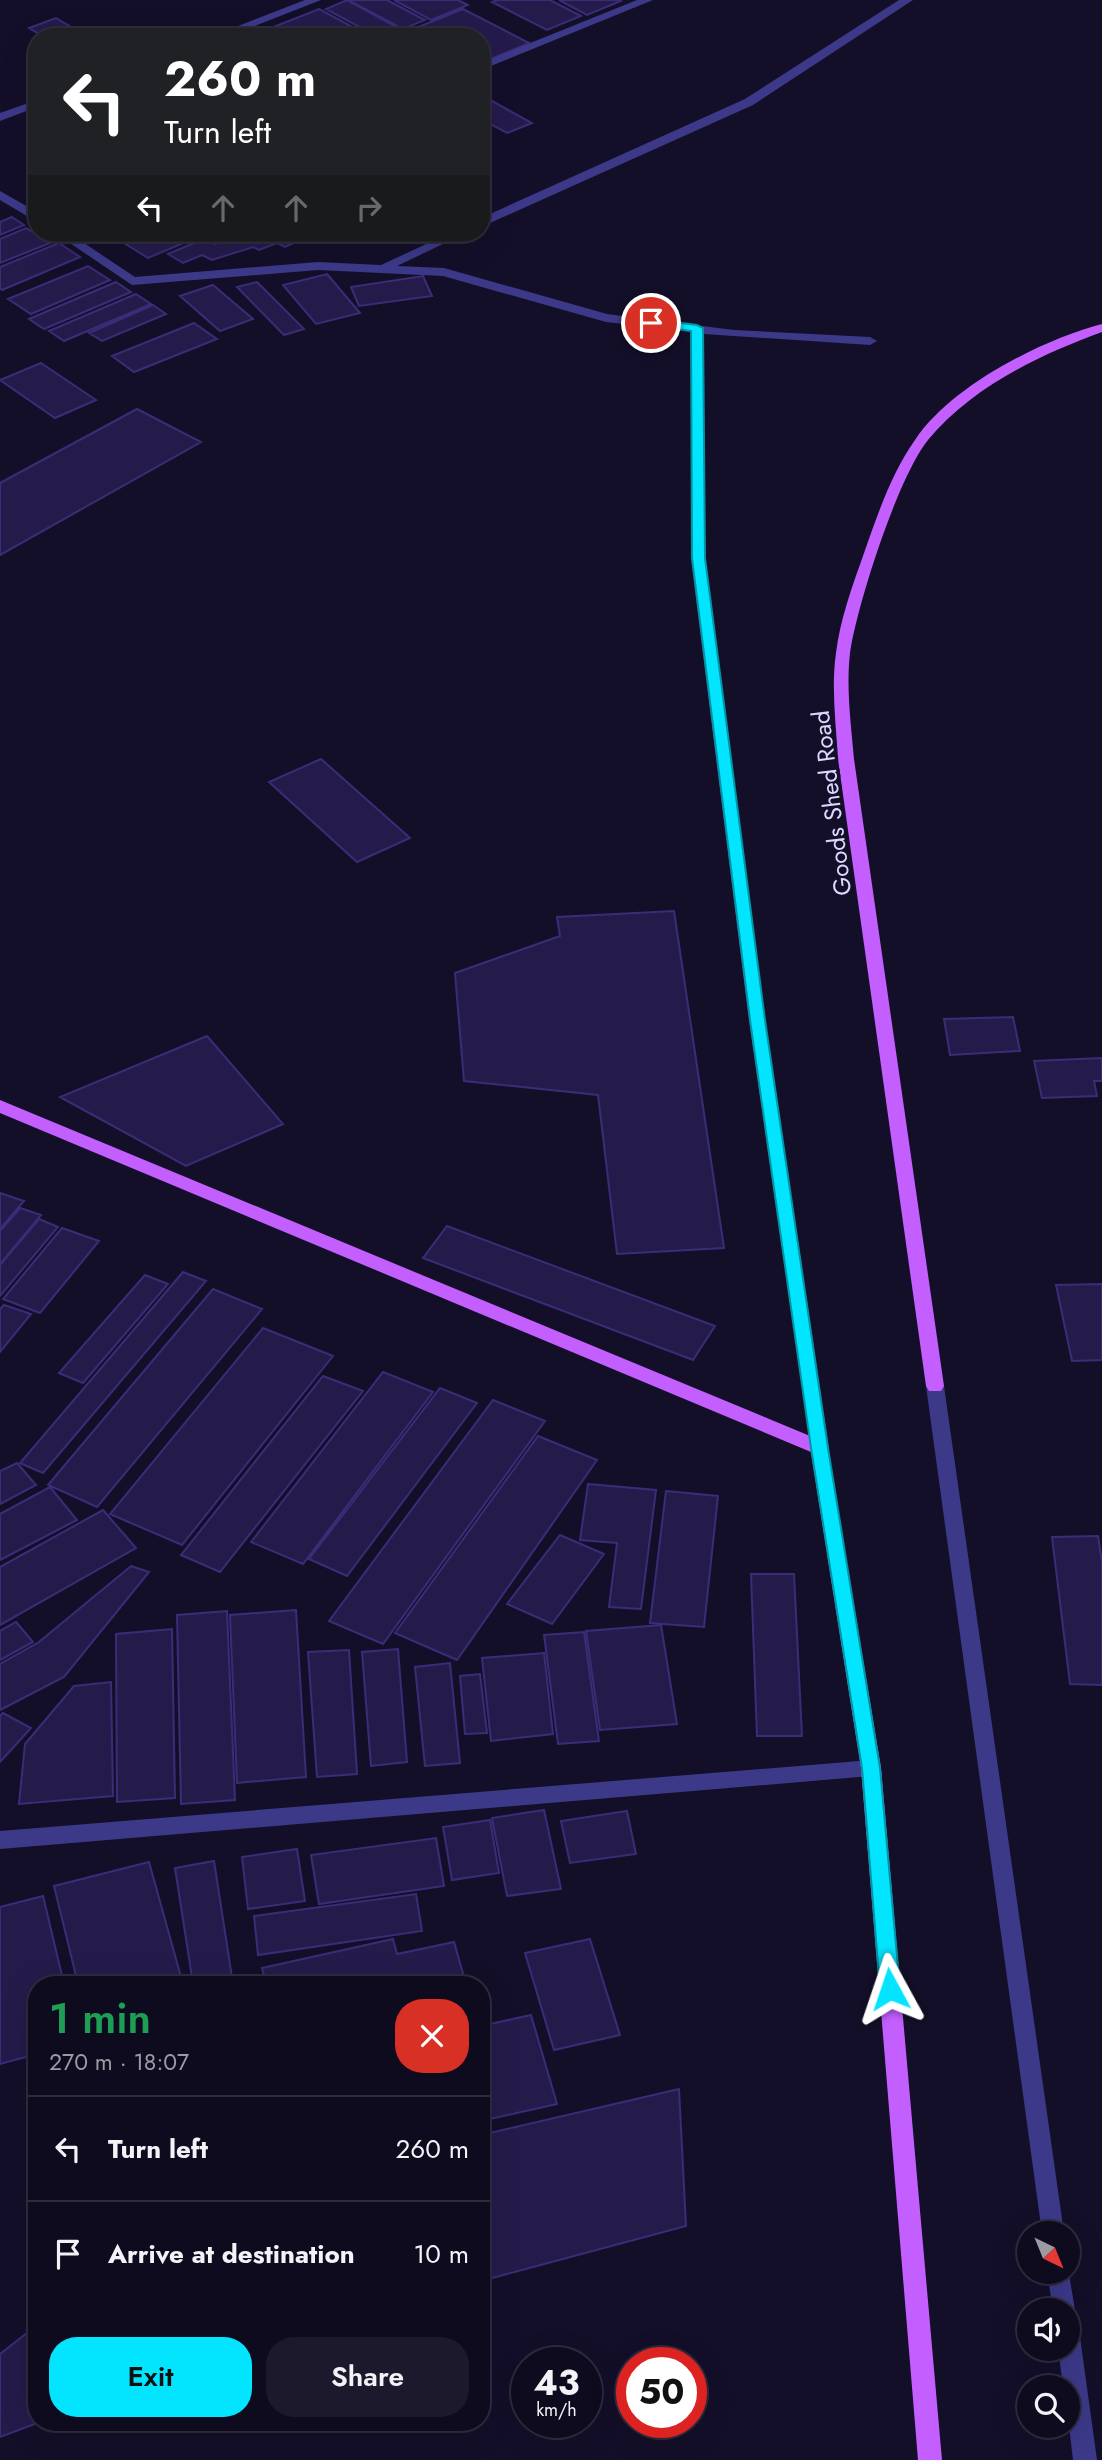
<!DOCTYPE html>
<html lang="en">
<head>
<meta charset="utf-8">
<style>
	body { margin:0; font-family:Jost,sans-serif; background:#1d192c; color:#f1f3f6; height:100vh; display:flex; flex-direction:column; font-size:26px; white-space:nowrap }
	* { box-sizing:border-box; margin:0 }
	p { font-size:23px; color:#9b9ba4 }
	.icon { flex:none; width:38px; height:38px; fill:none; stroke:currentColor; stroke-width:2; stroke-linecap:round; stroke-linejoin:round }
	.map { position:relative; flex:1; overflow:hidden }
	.panel { position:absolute; left:28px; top:1976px; width:462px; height:455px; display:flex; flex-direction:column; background:#0f0b1f; border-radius:28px; box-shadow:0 7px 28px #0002,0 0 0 2px #2f2b3d }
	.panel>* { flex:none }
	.banner { position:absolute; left:28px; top:28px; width:462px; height:214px; border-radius:28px; box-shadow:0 7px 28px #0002,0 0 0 2px #2f2b3d; background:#202124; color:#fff; overflow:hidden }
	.needle { width:46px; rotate:137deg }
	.controls { position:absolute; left:1017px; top:2221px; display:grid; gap:14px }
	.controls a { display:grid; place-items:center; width:63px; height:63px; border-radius:50%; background:#0f0b1f; box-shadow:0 7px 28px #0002,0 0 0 2px #2f2b3d; font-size:35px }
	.speed { position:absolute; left:511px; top:2347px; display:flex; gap:14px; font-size:35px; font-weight:700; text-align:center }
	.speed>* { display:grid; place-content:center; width:91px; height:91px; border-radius:50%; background:#0f0b1f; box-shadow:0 7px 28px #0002,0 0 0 2px #2f2b3d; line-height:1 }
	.speed small { font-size:18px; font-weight:400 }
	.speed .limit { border:10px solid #d22; background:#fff; color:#111 }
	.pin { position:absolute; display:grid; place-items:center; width:60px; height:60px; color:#fff; margin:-30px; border:4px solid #fff; border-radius:50%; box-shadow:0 2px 7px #0007 }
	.me { position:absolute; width:77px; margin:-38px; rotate:355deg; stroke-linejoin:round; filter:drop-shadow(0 0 5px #0008) }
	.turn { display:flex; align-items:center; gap:24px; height:147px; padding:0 21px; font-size:32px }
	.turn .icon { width:91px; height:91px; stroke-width:2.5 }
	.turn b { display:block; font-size:49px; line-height:60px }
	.lanes { display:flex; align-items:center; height:66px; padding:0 21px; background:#0003; justify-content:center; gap:35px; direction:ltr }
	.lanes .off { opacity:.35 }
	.round { display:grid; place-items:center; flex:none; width:74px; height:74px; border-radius:28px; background:#1d192c }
	.head { display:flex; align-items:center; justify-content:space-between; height:119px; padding:0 21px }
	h1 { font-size:42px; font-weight:600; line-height:52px; color:#1e9e55 }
	.primary-button { display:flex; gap:14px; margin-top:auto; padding:14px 21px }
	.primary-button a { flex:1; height:80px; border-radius:28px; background:#03e5ff; color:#111; font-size:28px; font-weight:600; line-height:80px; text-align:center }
	.primary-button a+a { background:#1d192c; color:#f1f3f6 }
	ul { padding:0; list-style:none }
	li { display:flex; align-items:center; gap:21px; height:105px; padding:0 21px; border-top:2px solid #2f2b3d }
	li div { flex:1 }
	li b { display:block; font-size:26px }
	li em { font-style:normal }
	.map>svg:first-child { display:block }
	.building { fill:#251b4b; stroke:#3b2c77; stroke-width:2 }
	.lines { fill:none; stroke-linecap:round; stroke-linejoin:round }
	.minor { fill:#3c3989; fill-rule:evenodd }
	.major { fill:#c35eff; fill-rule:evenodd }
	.route { fill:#03e5ff; stroke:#0295a6; stroke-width:2 }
	.labels { text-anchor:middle; stroke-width:7; stroke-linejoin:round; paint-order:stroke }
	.street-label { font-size:24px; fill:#dcd7ff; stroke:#140f29 }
</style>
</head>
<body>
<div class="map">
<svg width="1102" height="2460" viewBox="0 0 1102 2460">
	<rect width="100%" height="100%" fill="#140f29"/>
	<path class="building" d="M347 0 402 30 378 37 326 9Z
		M348 0H387L425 20 403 29Z
		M394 0H458L468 5 431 20Z
		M497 0H550L581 16 547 30 492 2Z
		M559 0H619L621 1 587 15Z
		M319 9 371 37H295L276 26Z
		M463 9 529 43 481 63V37H424L411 30Z
		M56 18 88 37H44L29 28Z
		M481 95 532 123 507 133 481 119Z
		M12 217 24 225 0 235V222Z
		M26 228 50 243 0 263V239Z
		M108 233H162L181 244 148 258Z
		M242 233H297L305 238 285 247 277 243 259 250 253 247 212 260 202 255 183 263 168 254 206 238 215 244Z
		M59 243 80 257 2 290 0 288V267Z
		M88 266 110 280 31 314 8 299Z
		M327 274 360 313 316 324 283 285Z
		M423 276 432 296 359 306 351 287Z
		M116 282 131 292 44 329 29 319Z
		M257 282 304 329 284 335 237 287Z
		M213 285 253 319 220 331 180 296Z
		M136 294 151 304 64 341 49 331Z
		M153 305 166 314 102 341 89 333Z
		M194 323 217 339 134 372 112 356Z
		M41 363 96 400 55 418 0 380Z
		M137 409 201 442 0 555V483Z
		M321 759 410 838 357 862 269 782Z
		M674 911 724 1248 617 1254 598 1095 464 1081 455 973 560 936 557 917Z
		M1013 1017 1020 1051 950 1055 944 1019Z
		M207 1036 283 1124 186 1166 60 1097Z
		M1102 1058V1081H1094L1097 1096 1042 1098 1034 1061Z
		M0 1193 24 1201 0 1229Z
		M20 1208 41 1215 0 1264V1231Z
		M39 1219 58 1227 0 1296V1265Z
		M447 1226 715 1326 693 1360 423 1258Z
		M62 1228 99 1241 40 1313 3 1299Z
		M183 1272 206 1281 43 1473 20 1463Z
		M145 1275 168 1284 83 1383 59 1373Z
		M1102 1284V1360L1072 1361 1056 1285Z
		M213 1289 262 1309 97 1507 48 1485Z
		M4 1305 31 1314 0 1352V1309Z
		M263 1328 333 1356 182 1545 110 1514Z
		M383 1372 433 1392 303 1564 251 1542Z
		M323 1376 363 1391 220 1572 181 1555Z
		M440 1388 477 1403 347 1576 309 1559Z
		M493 1400 545 1421 383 1644 329 1621Z
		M538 1436 597 1460 457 1660 395 1633Z
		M17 1463 36 1485 0 1504V1471Z
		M588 1484 656 1490 641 1609 609 1607 617 1543 580 1540Z
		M50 1487 77 1520 0 1560V1514Z
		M666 1491 718 1496 704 1627 650 1623Z
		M103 1510 136 1548 0 1625V1567Z
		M560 1535 604 1554 552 1624 507 1604Z
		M1098 1536 1102 1562V1685L1070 1684 1052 1537Z
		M131 1566 149 1572 64 1677 0 1710V1664L39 1642Z
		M751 1574H794L802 1736H757Z
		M296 1610 306 1777 237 1783 230 1615Z
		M227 1611 235 1800 181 1804 177 1615Z
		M16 1622 33 1642 0 1660V1631Z
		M661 1625 677 1724 600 1730 586 1631Z
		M172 1629 175 1798 117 1802 116 1634Z
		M584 1632 599 1741 558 1744 544 1635Z
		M398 1649 407 1762 371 1766 362 1652Z
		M349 1650 357 1774 317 1777 308 1652Z
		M544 1653 553 1734 491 1741 482 1658Z
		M450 1663 460 1763 425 1766 415 1667Z
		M480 1674 487 1733 465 1734 460 1676Z
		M111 1682 113 1796 19 1804 25 1744 74 1686Z
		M3 1713 31 1728 0 1762V1716Z
		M544 1810 561 1889 507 1896 492 1818Z
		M627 1811 636 1854 570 1863 561 1821Z
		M490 1820 499 1873 452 1880 443 1827Z
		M436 1838 444 1886 319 1904 311 1855Z
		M297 1849 305 1901 248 1909 242 1857Z
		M214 1861 233 1984H193L175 1868Z
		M149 1862 183 1984H78L54 1886Z
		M416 1894 422 1931 258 1955 254 1916Z
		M43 1896 64 1984H37V2054L0 2064V1907Z
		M393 1939 397 1954 454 1942 466 1984H266L262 1968Z
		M590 1939 620 2035 554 2050 525 1953Z
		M531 2015 557 2104 481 2121V2026Z
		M679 2089 686 2226 481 2281V2135Z
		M37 2325V2422H40L0 2437V2354Z"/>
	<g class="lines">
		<path class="minor" d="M305 0H321L227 37H210Z
			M637 0H653L481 70V63Z
			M899 0H913L753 105 481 227V218L745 99Z
			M37 100V107L0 121V113Z
			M0 191 37 212V222L0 200Z
			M55 233H69L135 277 318 262 381 265 450 233H466L397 266 444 268 607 314 734 330 870 337 877 341 870 345 704 334 705 558 765 1020 829 1448 827 1453H813L811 1448 749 1020 691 558V332L606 322 443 276 318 270 132 285Z
			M935 1379 941 1381 944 1386 1064 2233H1042L926 1386 929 1381Z
			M871 1760 878 1762 881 1768 878 1774 871 1776 0 1849V1831Z
			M1068 2268 1075 2310 1072 2318 1068 2319V2310H1053L1047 2272H1068Z
			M1068 2326 1076 2329 1080 2337 1097 2460H1073L1068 2418V2387H1063L1058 2348H1068Z"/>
		<path class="major" d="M1102 324V332C1039 355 972 387 928 440 898 477 857 605 850 653 846 688 851 724 854 759L944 1386 941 1391H929L926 1386 838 759C836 724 831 688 836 653 840 620 852 587 863 556 877 516 891 474 915 440 951 386 1041 340 1102 324Z
			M0 1100 827 1443 881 1768 942 2460H918L861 1768 811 1452 0 1113Z"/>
	</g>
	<path class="route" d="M651 319 697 325 703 328 705 558 765 1020 828 1448 880 1768 900 1989 897 1995 890 1998 883 1995 880 1989 862 1768 811 1448 750 1020 692 558 691 331 647 325V320Z"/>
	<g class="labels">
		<g class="street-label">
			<text transform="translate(832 803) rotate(-97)" y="8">Goods Shed Road</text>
		</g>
	</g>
</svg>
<div class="controls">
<a><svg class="needle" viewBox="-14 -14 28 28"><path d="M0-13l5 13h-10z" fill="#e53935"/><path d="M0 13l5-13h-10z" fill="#9b9ba4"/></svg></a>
<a><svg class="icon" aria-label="sound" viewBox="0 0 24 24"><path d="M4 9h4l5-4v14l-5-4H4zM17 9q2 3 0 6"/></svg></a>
<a><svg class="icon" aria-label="search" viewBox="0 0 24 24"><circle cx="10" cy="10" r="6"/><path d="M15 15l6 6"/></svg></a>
</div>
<div class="speed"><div>43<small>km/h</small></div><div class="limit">50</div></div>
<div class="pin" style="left:651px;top:323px;background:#d93025"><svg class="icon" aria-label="arrive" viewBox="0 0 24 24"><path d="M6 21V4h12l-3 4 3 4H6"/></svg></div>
<svg class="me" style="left:890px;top:1989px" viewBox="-20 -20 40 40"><path d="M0-17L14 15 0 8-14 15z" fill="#03e5ff" stroke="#fff" stroke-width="4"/></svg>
<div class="banner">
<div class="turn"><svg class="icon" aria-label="left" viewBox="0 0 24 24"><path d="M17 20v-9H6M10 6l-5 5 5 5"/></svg><div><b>260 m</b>Turn left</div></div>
<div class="lanes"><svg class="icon" aria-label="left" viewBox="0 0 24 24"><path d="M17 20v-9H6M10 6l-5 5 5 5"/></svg><svg class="icon off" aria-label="ahead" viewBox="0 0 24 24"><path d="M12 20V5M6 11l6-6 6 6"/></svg><svg class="icon off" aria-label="ahead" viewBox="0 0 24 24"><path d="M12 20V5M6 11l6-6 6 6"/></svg><svg class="icon off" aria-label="right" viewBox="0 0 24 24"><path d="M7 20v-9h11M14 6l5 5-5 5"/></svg></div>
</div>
<section class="panel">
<div class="head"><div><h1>1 min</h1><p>270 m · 18:07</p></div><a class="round" style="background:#d93025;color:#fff"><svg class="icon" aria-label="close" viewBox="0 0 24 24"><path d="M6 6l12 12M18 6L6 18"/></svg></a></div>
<ul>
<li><svg class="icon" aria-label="left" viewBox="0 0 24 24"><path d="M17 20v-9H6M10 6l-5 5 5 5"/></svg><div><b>Turn left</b></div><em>260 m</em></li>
<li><svg class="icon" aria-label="arrive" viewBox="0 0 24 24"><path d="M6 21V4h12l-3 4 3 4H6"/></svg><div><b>Arrive at destination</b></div><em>10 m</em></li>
</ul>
<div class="primary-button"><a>Exit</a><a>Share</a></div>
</section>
</div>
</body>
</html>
